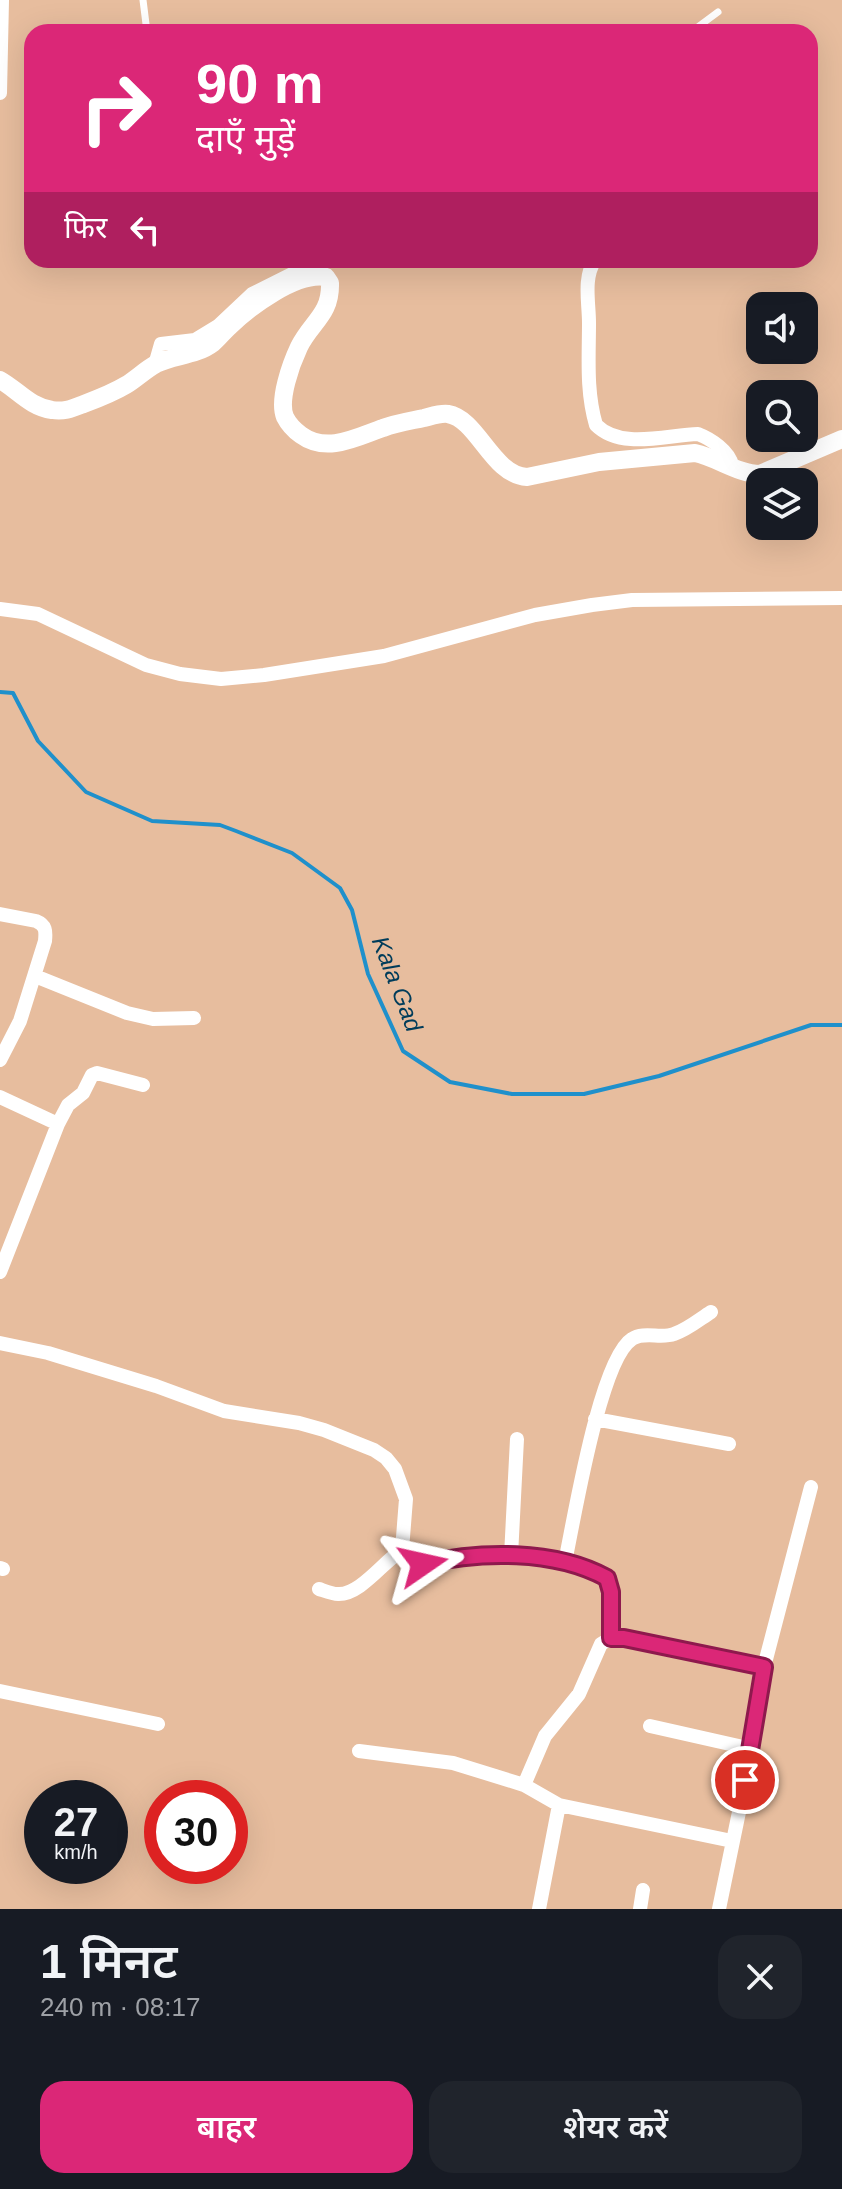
<!DOCTYPE html>
<html lang="hi">
<head>
<meta charset="utf-8">
<style>
	body { margin:0; font-family:Arial,"Noto Sans Devanagari",sans-serif; background:#20242c; color:#f1f3f6; height:100vh; display:flex; flex-direction:column; font-size:30px; white-space:nowrap }
	* { box-sizing:border-box; margin:0 }
	p { font-size:26px; color:#9ea1a6 }
	.icon { flex:none; width:44px; height:44px; fill:none; stroke:currentColor; stroke-width:2; stroke-linecap:round; stroke-linejoin:round }
	.map { position:relative; height:1909px; overflow:hidden }
	.sheet { display:flex; flex-direction:column; background:#171b24; flex:1 }
	.sheet>* { flex:none }
	.hud { position:absolute; left:24px; top:24px; width:794px; height:244px; border-radius:24px; box-shadow:0 8px 32px #0002; background:#db2777; color:#fff; overflow:hidden }
	.tools { position:absolute; left:746px; top:292px; display:grid; gap:16px }
	.tools a { display:grid; place-items:center; width:72px; height:72px; border-radius:16px; background:#171b24; box-shadow:0 8px 32px #0002; font-size:40px }
	.speed { position:absolute; left:24px; top:1780px; display:flex; gap:16px; font-size:40px; font-weight:700; text-align:center }
	.speed>* { display:grid; place-content:center; width:104px; height:104px; border-radius:50%; background:#171b24; box-shadow:0 8px 32px #0002; line-height:1 }
	.speed small { font-size:20px; font-weight:400 }
	.speed .limit { border:12px solid #d22; background:#fff; color:#111 }
	.pin { position:absolute; display:grid; place-items:center; width:68px; height:68px; color:#fff; margin:-34px; border:4px solid #fff; border-radius:50%; box-shadow:0 2px 8px #0007 }
	.me { position:absolute; width:88px; margin:-44px; rotate:79deg; stroke-linejoin:round; filter:drop-shadow(0 0 6px #0008) }
	.turn { display:flex; align-items:center; gap:28px; height:168px; padding:0 40px; font-size:36px }
	.turn .icon { width:104px; height:104px; stroke-width:2.5 }
	.turn b { display:block; font-size:56px; line-height:68px }
	.then { display:flex; align-items:center; height:76px; padding:0 40px; background:#0003; gap:16px; font-size:30px }
	.round { display:grid; place-items:center; flex:none; width:84px; height:84px; border-radius:24px; background:#20242c }
	.headline { display:flex; align-items:center; justify-content:space-between; height:136px; padding:0 40px }
	h1 { font-size:48px; font-weight:600; line-height:60px }
	.action { display:flex; gap:16px; margin-top:auto; padding:16px 40px }
	.action a { flex:1; height:92px; border-radius:24px; background:#db2777; color:#fff; font-size:32px; font-weight:600; line-height:92px; text-align:center }
	.action a+a { background:#20242c; color:#f1f3f6 }
	.map>svg:first-child { display:block }
	.lines { fill:none; stroke-linecap:round; stroke-linejoin:round }
	.stream { stroke:#1f90cb; stroke-width:4 }
	.service { stroke:#fff; stroke-width:7 }
	.minor { stroke:#fff; stroke-width:14 }
	.tertiary { stroke:#fff; stroke-width:18 }
	.route-casing { stroke:#8e194d; stroke-width:20 }
	.route { stroke:#db2777; stroke-width:14 }
	.labels { text-anchor:middle; stroke-width:6; stroke-linejoin:round; paint-order:stroke }
	.water-label { font-size:24px; font-style:italic; fill:#003c5a; stroke:#e7bd9e }
</style>
</head>
<body>
<div class="map">
<svg width="842" height="1909" viewBox="0 0 842 1909">
	<rect width="100%" height="100%" fill="#e7bd9e"/>
	<g class="lines">
		<path class="stream" d="M0 692 13 693 38 741 86 792 152 821 220 825 236 831 292 853 340 888 352 910 368 974 403 1051 450 1082 512 1094H584L659 1076 811 1025H842"/>
		<path class="service" d="M143 0 147 32
			M691 32 718 12"/>
		<path class="minor" d="M0 93 2 0
			M595 260C583 278 589 302 589 323 589 357 586 391 596 425 621 450 666 435 698 434 711 439 729 451 732 465
			M155 365 161 344 195 340 218 326 252 294 320 260
			M0 609 38 614 146 665 180 674 221 679 264 675 384 656 535 615 592 605 632 600 842 598
			M0 914 36 921C46 925 46 931 45 941L20 1021 0 1060
			M35 976 127 1013 153 1019 194 1018
			M0 1097 58 1124 0 1272
			M58 1124 68 1105 83 1093 92 1075 97 1073 143 1085
			M0 1343 48 1353 156 1386 224 1411 299 1423 324 1430 374 1450 386 1458 395 1469 406 1499 402 1550 413 1563 423 1564 467 1556H511
			M595 1419 729 1444
			M517 1439 511 1556 565 1562
			M0 1568 3 1569
			M319 1589C325 1591 332 1594 338 1594 360 1595 383 1562 402 1550
			M611 1638V1592L607 1578 593 1571 565 1562C574 1520 600 1359 632 1339 644 1331 661 1339 674 1334 687 1330 700 1319 711 1312
			M0 1691 158 1724
			M650 1726 752 1749
			M359 1751 453 1763 524 1785 559 1805
			M524 1785 545 1736 579 1694 601 1644 611 1638H624L764 1667
			M539 1909 559 1805 732 1841
			M640 1909 643 1890
			M719 1909 752 1749 764 1667 811 1487"/>
		<path class="tertiary" d="M0 380C18 390 30 407 52 410 63 412 71 409 81 405 97 399 111 394 126 385 136 379 145 370 156 364 174 355 196 356 213 343 219 338 224 331 230 326 251 306 296 272 326 277L330 283C331 315 311 322 299 347 291 364 278 400 285 417 289 425 294 430 301 435 327 454 357 437 383 428 396 423 410 421 424 418 432 416 440 413 448 414 478 419 492 475 527 477L599 462 695 453C718 458 738 474 760 474L842 439"/>
	</g>
	<g class="lines">
		<g class="route-casing">
			<path id="route" d="M423 1564C480 1551 554 1549 607 1578L611 1592V1638H624L764 1667 745 1780"/>
		</g>
		<use href="#route" class="route"/>
	</g>
	<g class="labels">
		<g class="water-label">
			<text transform="translate(397 984) rotate(69)" y="8">Kala Gad</text>
		</g>
	</g>
</svg>
<div class="tools">
<a><svg class="icon" aria-label="sound" viewBox="0 0 24 24"><path d="M4 9h4l5-4v14l-5-4H4zM17 9q2 3 0 6"/></svg></a>
<a><svg class="icon" aria-label="search" viewBox="0 0 24 24"><circle cx="10" cy="10" r="6"/><path d="M15 15l6 6"/></svg></a>
<a><svg class="icon" aria-label="layers" viewBox="0 0 24 24"><path d="M12 4l9 5-9 5-9-5zM3 14l9 5 9-5"/></svg></a>
</div>
<div class="speed"><div>27<small>km/h</small></div><div class="limit">30</div></div>
<div class="pin" style="left:745px;top:1780px;background:#d93025"><svg class="icon" aria-label="arrive" viewBox="0 0 24 24"><path d="M6 21V4h12l-3 4 3 4H6"/></svg></div>
<svg class="me" style="left:423px;top:1564px" viewBox="-20 -20 40 40"><path d="M0-17L14 15 0 8-14 15z" fill="#db2777" stroke="#fff" stroke-width="4"/></svg>
<div class="hud">
<div class="turn"><svg class="icon" aria-label="right" viewBox="0 0 24 24"><path d="M7 20v-9h11M14 6l5 5-5 5"/></svg><div><b>90 m</b>दाएँ मुड़ें</div></div>
<div class="then">फिर<svg class="icon" aria-label="left" viewBox="0 0 24 24"><path d="M17 20v-9H6M10 6l-5 5 5 5"/></svg></div>
</div>
</div>
<section class="sheet">
<div class="headline"><div><h1>1 मिनट</h1><p>240 m · 08:17</p></div><a class="round"><svg class="icon" aria-label="close" viewBox="0 0 24 24"><path d="M6 6l12 12M18 6L6 18"/></svg></a></div>
<div class="action"><a>बाहर</a><a>शेयर करें</a></div>
</section>
</body>
</html>
